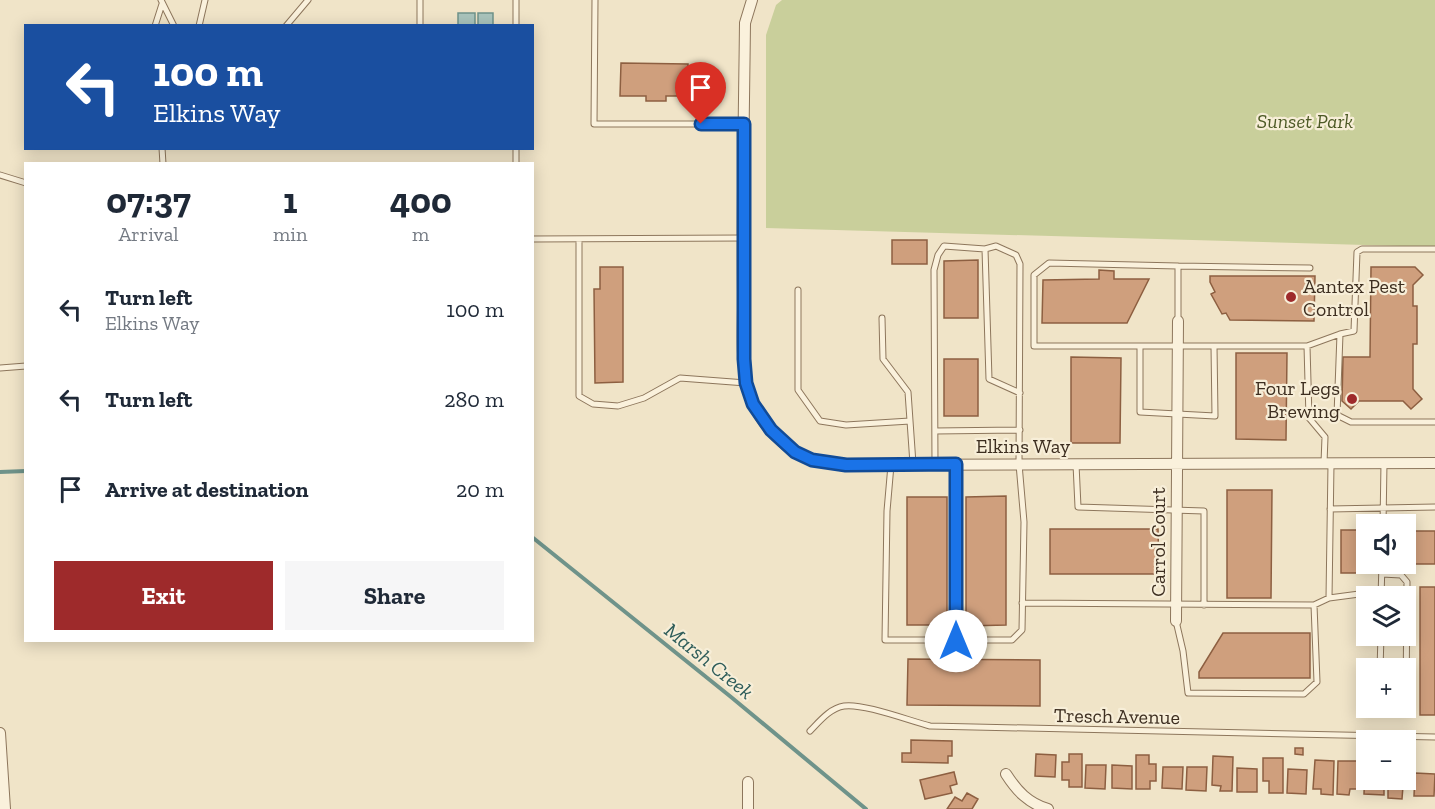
<!DOCTYPE html>
<html lang="en">
<head>
<meta charset="utf-8">
<style>
	body { margin:0; font-family:"Zilla Slab",serif; background:#f6f6f7; color:#1f2937; height:100vh; display:flex; flex-direction:column; font-size:22px; white-space:nowrap }
	* { box-sizing:border-box; margin:0 }
	p { font-size:20px; color:#747a83 }
	.icon { flex:none; width:33px; height:33px; fill:none; stroke:currentColor; stroke-width:2; stroke-linecap:round; stroke-linejoin:round }
	.map { position:relative; flex:1; overflow:hidden }
	.details { position:absolute; left:24px; top:162px; width:510px; height:480px; display:flex; flex-direction:column; background:#fff; border-radius:0px; box-shadow:0 3px 15px #0003 }
	.details>* { flex:none }
	.banner { position:absolute; left:24px; top:24px; width:510px; height:126px; border-radius:0px; box-shadow:0 3px 15px #0003; background:#1a4fa0; color:#fff; overflow:hidden }
	.tools { position:absolute; left:1356px; top:514px; display:grid; gap:12px }
	.tools a { display:grid; place-items:center; width:60px; height:60px; border-radius:0px; background:#fff; box-shadow:0 3px 15px #0003; font-size:30px }
	.pin { position:absolute; display:grid; place-items:center; width:51px; height:51px; color:#fff; margin:-62px -26px; border-radius:50% 50% 50% 0; rotate:-45deg; box-shadow:0 0 6px #0007 }
	.pin .icon { rotate:45deg }
	.me { position:absolute; width:66px; margin:-33px; rotate:0deg; stroke-linejoin:round; filter:drop-shadow(0 0 4px #0008) }
	.turn { display:flex; align-items:center; gap:21px; height:126px; padding:0 30px; font-size:27px }
	.turn .icon { width:78px; height:78px; stroke-width:2.5 }
	.turn b { display:block; font-size:42px; line-height:51px }
	.eta { display:flex; justify-content:space-evenly; align-items:center; height:102px; text-align:center }
	.eta b { font-size:36px; font-weight:700; line-height:42px }
	.button { display:flex; gap:12px; margin-top:auto; padding:12px 30px }
	.button a { flex:1; height:69px; border-radius:0px; background:#9e2a2b; color:#fff; font-size:24px; font-weight:700; line-height:69px; text-align:center }
	.button a+a { background:#f6f6f7; color:#1f2937 }
	ul { padding:0; list-style:none }
	li { display:flex; align-items:center; gap:18px; height:90px; padding:0 30px }
	li div { flex:1 }
	li b { display:block; font-size:22px }
	li em { font-style:normal }
	.map>svg:first-child { display:block }
	.green { fill:#c9cf9b }
	.water { fill:#a9c4bc; stroke:#6f938a; stroke-width:1.5 }
	.lines { fill:none; stroke-linecap:round; stroke-linejoin:round }
	.stream { stroke:#6f938a; stroke-width:4 }
	.building { fill:#cf9f7d; stroke:#8d5f41; stroke-width:1.5 }
	.service-casing { stroke:#8d765c; stroke-width:7 }
	.minor-casing { stroke:#8d765c; stroke-width:12 }
	.service { stroke:#faf1dc; stroke-width:5 }
	.minor { stroke:#faf1dc; stroke-width:10 }
	.route-casing { stroke:#114b97; stroke-width:15 }
	.route { stroke:#1a73e8; stroke-width:10 }
	.poi-dot { fill:#9e2a2b; stroke:#f7eed8; stroke-width:2 }
	.labels { text-anchor:middle; stroke-width:4.5; stroke-linejoin:round; paint-order:stroke }
	.park-label { font-size:20px; font-style:italic; fill:#4d5a26; stroke:#f7eed8 }
	.poi-label { font-size:20px; fill:#3d2e20; stroke:#f7eed8; text-anchor:start }
	.street-label { font-size:20px; fill:#3d2e20; stroke:#f7eed8 }
	.water-label { font-size:21px; font-style:italic; fill:#2f5d5a; stroke:#f7eed8 }
</style>
</head>
<body>
<div class="map">
<svg width="1435" height="809" viewBox="0 0 1435 809">
	<rect width="100%" height="100%" fill="#f0e4c8"/>
	<path class="green" d="M782 0H1435V247L766 228V35L776 5Z"/>
	<path class="water" d="M458 13H475V25H458Z
		M478 13H493V25H478Z"/>
	<g class="lines">
		<path class="stream" d="M0 472 26 471
			M532 537 731 697 866 809"/>
	</g>
	<path class="building" d="M621 63 688 64 687 96H666V101H646V96H620Z
		M892 240H927V264H892Z
		M978 260V318H944V261Z
		M600 267H623V382L595 383 594 289H600Z
		M1371 267H1415L1423 275 1413 285V306H1417V344H1413V389L1422 399 1411 409 1403 401H1359L1351 409 1342 401 1343 357H1370Z
		M1099 270 1114 271V279H1149L1127 323H1042L1043 280 1099 279Z
		M1210 276H1315L1314 321 1230 320 1226 313 1222 314 1211 294 1215 292 1210 282Z
		M1236 353H1287L1286 440 1236 439Z
		M1071 357 1121 358 1120 443H1071Z
		M944 359H978V416H944Z
		M1227 490H1272L1271 598H1227Z
		M1006 496V625L966 626V497Z
		M907 497H947V625H907Z
		M1050 529H1158L1159 574H1050Z
		M1341 530H1366V564H1375L1376 573H1341Z
		M1406 531H1435V564H1391H1406Z
		M1420 587H1435V715H1420Z
		M1223 633H1310V678H1199V672Z
		M908 659 1040 660V706L907 705Z
		M911 740 952 741V756H948V763L902 762V753H911Z
		M1295 748H1303V755L1295 754Z
		M1036 754 1056 755 1055 777 1035 776Z
		M1069 754H1082V787H1069V780H1062V762H1069Z
		M1136 755H1149V764H1156V781H1150V789H1136Z
		M1213 756 1233 757 1232 791H1220L1221 786 1212 785Z
		M1263 758H1283V793H1269V781H1263Z
		M1315 760 1334 761 1333 795 1321 794V789H1313Z
		M1338 761H1358L1357 789H1350L1349 795 1337 794Z
		M1406 764H1408V787L1403 786 1402 799 1388 798V780H1406Z
		M1086 765H1106L1105 789 1085 788Z
		M1112 765 1132 766V789L1112 788Z
		M1365 765H1366V780H1384V795L1364 794Z
		M1163 767H1183L1182 789 1162 788Z
		M1187 767H1207L1206 791 1186 790Z
		M1237 768 1257 769V792H1237Z
		M1288 769 1307 770 1306 794 1287 793Z
		M954 772 957 784 950 786 952 793 925 799 920 780Z
		M1415 773 1435 774 1434 796H1414Z
		M967 793 978 799 972 809H947L955 797 962 801Z"/>
	<g class="lines">
		<g class="service-casing">
			<path id="service" d="M161 0 174 26
				M595 0 594 124H744
				M155 26 162 4
				M199 26 205 0
				M286 26 308 0
				M420 26V0
				M516 26V0
				M162 148 163 164
				M516 164V148
				M0 175 26 183
				M532 239 743 238
				M579 239V396L593 404 618 406 644 398 680 378 746 383
				M985 249 989 379 1020 393
				M1178 266 1310 268
				M798 290V390L820 421 846 425 910 421
				M882 318 883 359 908 392 913 464
				M1178 321V266L1049 263 1034 275V346H1307L1309 418 1325 437 1324 463
				M1340 334 1337 415 1351 422H1435
				M1140 346V412L1215 416 1214 346
				M1307 346 1340 334 1354 331 1357 252 1362 249H1435
				M0 368 26 366
				M935 431 1020 430
				M1076 464 1078 507 1204 511V605
				M1331 464 1329 598 1382 591
				M891 465 887 511 885 640H1012L1022 630 1024 522 1019 464 1020 264 1016 255 996 246 985 249 944 246 938 255 934 270 935 464
				M1330 509 1435 507
				M1383 525 1384 463
				M1382 574 1401 575 1407 582 1406 703
				M1381 597 1382 564
				M1022 603 1314 605 1329 598
				M1176 621 1183 651 1188 693 1304 694 1317 682 1314 605
				M956 641V464
				M1380 669 1381 636
				M1393 708H1395
				M810 731C819 722 830 708 844 706 863 703 910 721 930 726L1435 737"/>
		</g>
		<g class="minor-casing">
			<path id="minor" d="M752 0 745 23C744 112 742 202 743 291 744 327 738 370 753 403 763 426 786 451 810 459 821 463 834 463 846 465L1435 463
				M1176 621 1178 321
				M0 733 5 809
				M1006 774C1017 791 1028 803 1048 809
				M748 782V809"/>
		</g>
		<use href="#service" class="service"/>
		<use href="#minor" class="minor"/>
	</g>
	<g class="lines">
		<g class="route-casing">
			<path id="route" d="M701 124H744V359L746 383 753 404 771 430 795 452 812 460 846 465 956 464V641"/>
		</g>
		<use href="#route" class="route"/>
	</g>
	<g class="poi-dot">
		<circle cx="1291" cy="297" r="6"/>
		<circle cx="1352" cy="399" r="6"/>
	</g>
	<g class="labels">
		<g class="park-label">
			<text x="1305" y="128">Sunset Park</text>
		</g>
		<g class="poi-label">
			<text x="1303" y="293">Aantex Pest<tspan x="1303" dy="23">Control</tspan></text>
			<text x="1340" y="395" text-anchor="end">Four Legs<tspan x="1340" dy="23">Brewing</tspan></text>
		</g>
		<g class="street-label">
			<text x="1023" y="453">Elkins Way</text>
			<text transform="translate(1158 542) rotate(-90)" y="7">Carrol Court</text>
			<text transform="translate(1117 716) rotate(1)" y="7">Tresch Avenue</text>
		</g>
		<g class="water-label">
			<text transform="translate(709 661) rotate(39)" y="7">Marsh Creek</text>
		</g>
	</g>
</svg>
<div class="tools">
<a><svg class="icon" aria-label="sound" viewBox="0 0 24 24"><path d="M4 9h4l5-4v14l-5-4H4zM17 9q2 3 0 6"/></svg></a>
<a><svg class="icon" aria-label="layers" viewBox="0 0 24 24"><path d="M12 4l9 5-9 5-9-5zM3 14l9 5 9-5"/></svg></a>
<a>+</a>
<a>−</a>
</div>
<div class="pin" style="left:701px;top:124px;background:#d93025"><svg class="icon" aria-label="arrive" viewBox="0 0 24 24"><path d="M6 21V4h12l-3 4 3 4H6"/></svg></div>
<svg class="me" style="left:956px;top:641px" viewBox="-20 -20 40 40"><circle r="19" fill="#fff"/><path d="M0-13L10 11 0 6-10 11z" fill="#1a73e8"/></svg>
<div class="banner">
<div class="turn"><svg class="icon" aria-label="left" viewBox="0 0 24 24"><path d="M17 20v-9H6M10 6l-5 5 5 5"/></svg><div><b>100 m</b>Elkins Way</div></div>
</div>
<section class="details">
<div class="eta">
<div><b>07:37</b><p>Arrival</p></div>
<div><b>1</b><p>min</p></div>
<div><b>400</b><p>m</p></div>
</div>
<ul>
<li><svg class="icon" aria-label="left" viewBox="0 0 24 24"><path d="M17 20v-9H6M10 6l-5 5 5 5"/></svg><div><b>Turn left</b><p>Elkins Way</p></div><em>100 m</em></li>
<li><svg class="icon" aria-label="left" viewBox="0 0 24 24"><path d="M17 20v-9H6M10 6l-5 5 5 5"/></svg><div><b>Turn left</b></div><em>280 m</em></li>
<li><svg class="icon" aria-label="arrive" viewBox="0 0 24 24"><path d="M6 21V4h12l-3 4 3 4H6"/></svg><div><b>Arrive at destination</b></div><em>20 m</em></li>
</ul>
<div class="button"><a>Exit</a><a>Share</a></div>
</section>
</div>
</body>
</html>
